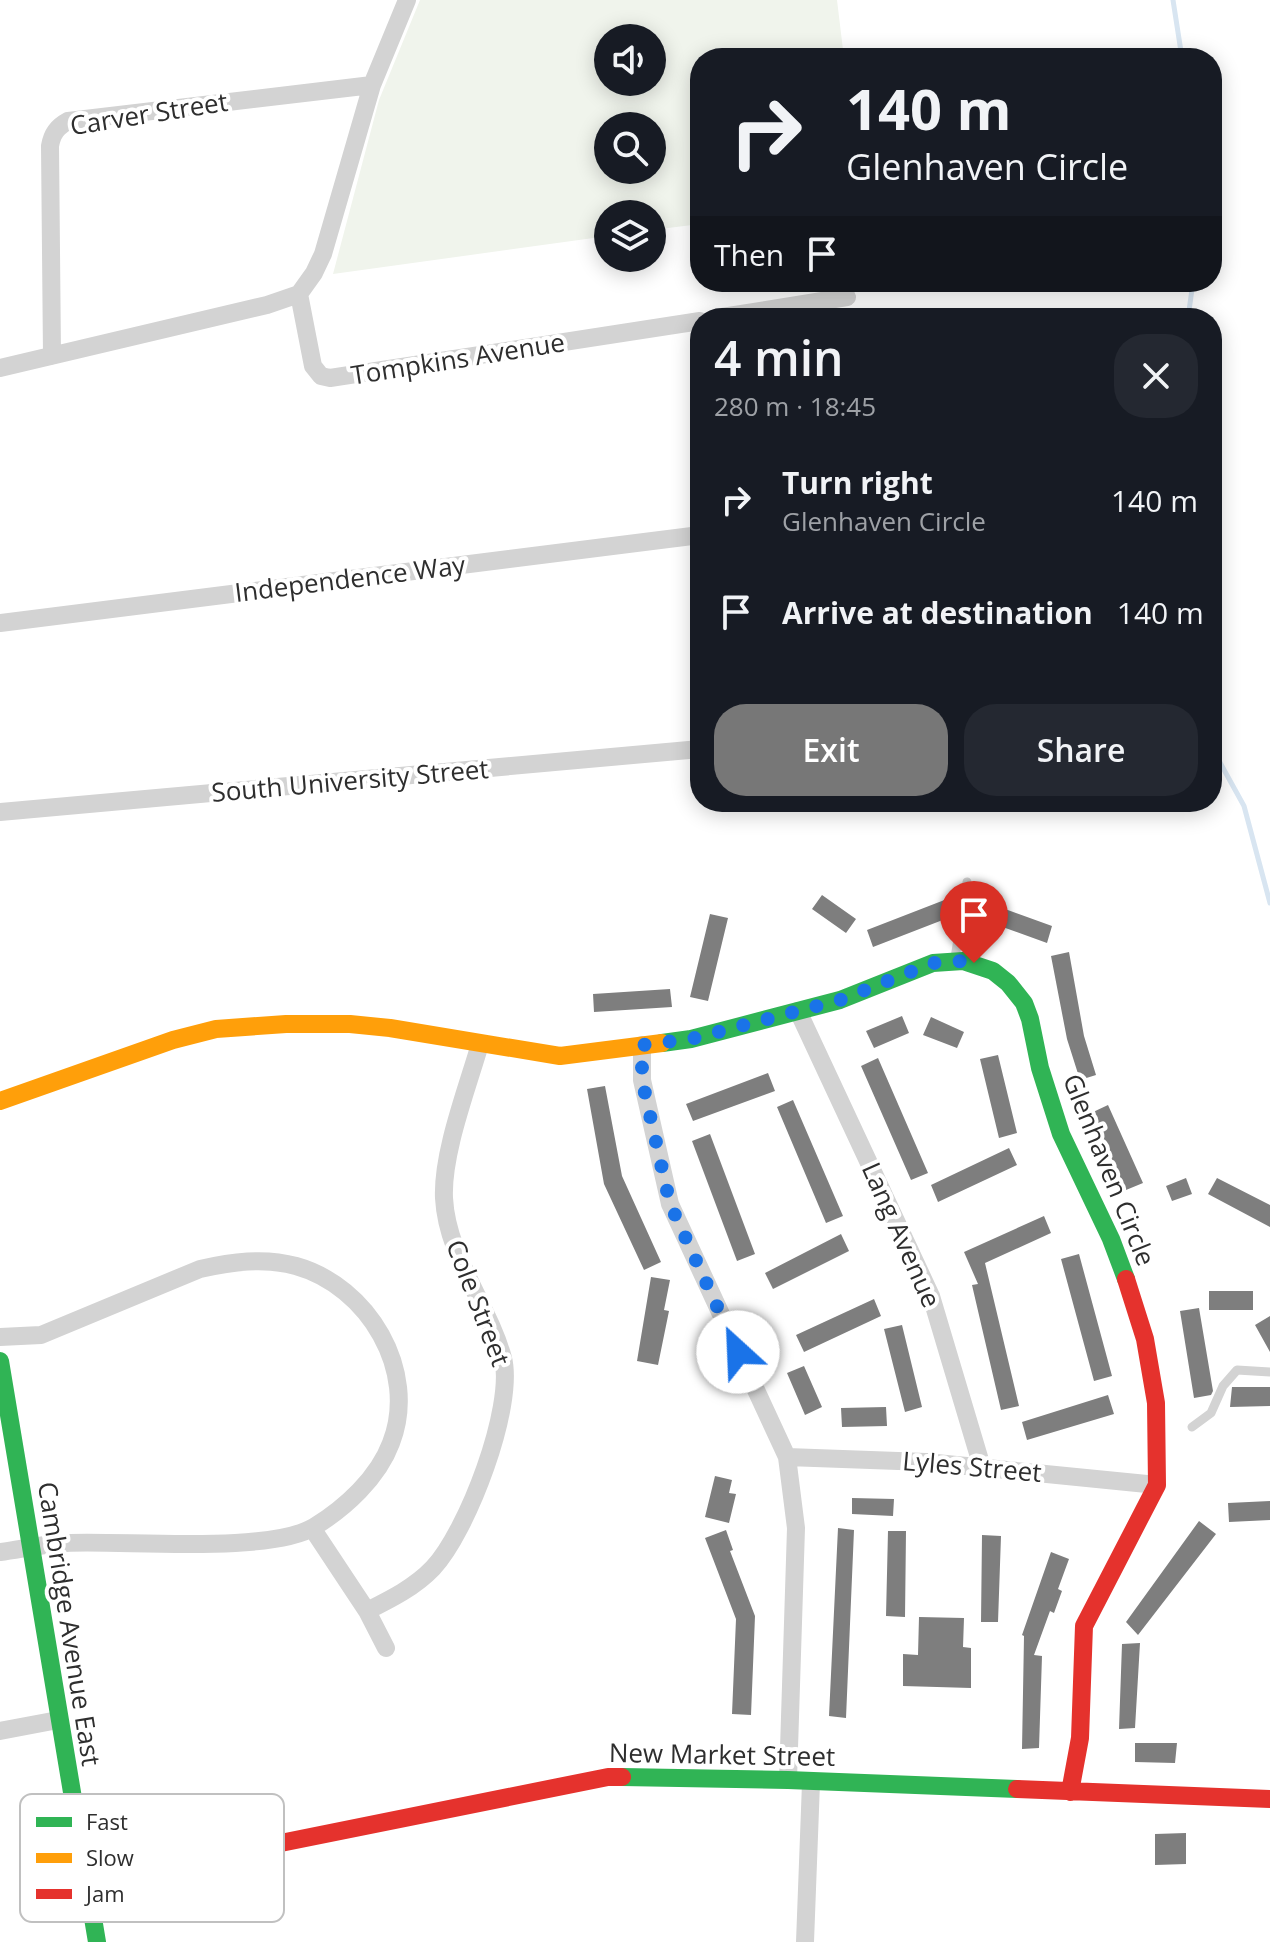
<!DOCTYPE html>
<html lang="en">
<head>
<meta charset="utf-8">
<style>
	body { margin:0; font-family:"Open Sans",sans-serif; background:#242831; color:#f1f3f6; height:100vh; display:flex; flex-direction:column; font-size:30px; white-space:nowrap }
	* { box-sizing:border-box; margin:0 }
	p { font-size:26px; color:#9ea1a6 }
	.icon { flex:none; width:44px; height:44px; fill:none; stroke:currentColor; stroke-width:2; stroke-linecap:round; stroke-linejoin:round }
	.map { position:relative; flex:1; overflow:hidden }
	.sheet { position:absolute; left:690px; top:308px; width:532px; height:504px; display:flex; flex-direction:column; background:#171b24; border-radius:32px; box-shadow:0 4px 20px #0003 }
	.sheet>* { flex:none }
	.banner { position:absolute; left:690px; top:48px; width:532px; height:244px; border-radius:32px; box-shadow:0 4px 20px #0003; background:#171b24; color:#f1f3f6; overflow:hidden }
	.controls { position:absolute; left:594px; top:24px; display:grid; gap:16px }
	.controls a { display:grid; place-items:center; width:72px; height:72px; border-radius:50%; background:#171b24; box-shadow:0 4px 20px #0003; font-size:40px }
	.pin { position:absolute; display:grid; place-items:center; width:68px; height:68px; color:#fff; margin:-82px -34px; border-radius:50% 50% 50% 0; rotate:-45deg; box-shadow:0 0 8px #0007 }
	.pin .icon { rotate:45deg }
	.me { position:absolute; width:88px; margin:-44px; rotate:335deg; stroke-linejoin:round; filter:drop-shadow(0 0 6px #0008) }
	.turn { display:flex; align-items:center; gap:28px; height:168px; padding:0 24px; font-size:36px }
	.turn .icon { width:104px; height:104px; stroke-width:2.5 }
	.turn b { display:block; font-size:56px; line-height:68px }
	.then { display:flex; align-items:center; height:76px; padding:0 24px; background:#0003; gap:16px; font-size:30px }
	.round { display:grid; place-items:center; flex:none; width:84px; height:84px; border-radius:32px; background:#242831 }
	.headline { display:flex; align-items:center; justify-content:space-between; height:136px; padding:0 24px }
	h1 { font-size:48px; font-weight:600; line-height:60px }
	.cta { display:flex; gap:16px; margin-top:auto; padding:16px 24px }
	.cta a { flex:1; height:92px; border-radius:32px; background:#777; color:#fff; font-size:32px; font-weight:600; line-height:92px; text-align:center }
	.cta a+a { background:#242831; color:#f1f3f6 }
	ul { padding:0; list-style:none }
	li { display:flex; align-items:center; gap:24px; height:112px; padding:0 24px }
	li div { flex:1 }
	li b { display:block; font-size:30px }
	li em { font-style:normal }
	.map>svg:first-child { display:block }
	.green { fill:#f0f4ec; fill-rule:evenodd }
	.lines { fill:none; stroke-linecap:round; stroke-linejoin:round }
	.stream { stroke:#d8e5f1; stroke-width:5 }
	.building { fill:#7e7e7e }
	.lane { stroke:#d3d3d3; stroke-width:9 }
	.street { stroke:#d3d3d3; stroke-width:18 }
	.fast { stroke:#30b455; stroke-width:18 }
	.slow { stroke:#ff9f0a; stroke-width:18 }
	.jam { stroke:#e5322d; stroke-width:18 }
	.route { stroke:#1a73e8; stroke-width:14; stroke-dasharray:0 25.2 }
	.labels { text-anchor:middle; stroke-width:8; stroke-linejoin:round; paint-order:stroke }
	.street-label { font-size:26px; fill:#2e2e2e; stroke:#fff }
	.key { fill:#fff; stroke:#c0c0c0; stroke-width:2 }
	.key-label { font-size:22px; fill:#2e2e2e }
</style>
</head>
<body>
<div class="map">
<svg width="1270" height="1942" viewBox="0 0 1270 1942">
	<rect width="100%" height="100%" fill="#fff"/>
	<path class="green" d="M420 0H837L844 58H700V224L652 230V214H608V236L333 274 379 100ZM608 38H652V82H608ZM608 126H652V170H608Z"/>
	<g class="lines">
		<path class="stream" d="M1173 0 1182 58
			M1188 318 1193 282
			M1212 748 1244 806 1270 903"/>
	</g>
	<path class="building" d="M822 895 856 919 846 933 812 909Z
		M975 898 1052 926 1047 943 969 915Z
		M947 899 953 916 873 947 867 930Z
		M710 914 728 918 708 1001 690 997Z
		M1069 952 1084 1036 1096 1075 1080 1080 1067 1039 1051 956Z
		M670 989 672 1007 594 1012 593 994Z
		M902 1016 909 1033 874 1048 866 1031Z
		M931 1017 964 1032 957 1048 923 1035Z
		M998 1055 1017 1133 999 1138 980 1059Z
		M878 1058 928 1173 911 1180 861 1066Z
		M768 1073 775 1091 693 1121 686 1104Z
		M605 1086 622 1176 661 1262 644 1270 604 1184 587 1089Z
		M793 1100 843 1216 826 1223 777 1107Z
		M1108 1105 1143 1183 1126 1190 1091 1113Z
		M710 1134 755 1254 737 1261 692 1141Z
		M1009 1148 1017 1165 938 1202 931 1185Z
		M1186 1178 1192 1194 1172 1201 1166 1186Z
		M1217 1178 1270 1205V1227L1208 1194Z
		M1044 1216 1051 1233 985 1263 1019 1406 1001 1410 972 1285 978 1284 964 1252Z
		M841 1234 849 1251 773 1289 765 1273Z
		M1079 1254 1112 1376 1094 1381 1061 1259Z
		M651 1277 670 1280 664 1310 669 1311 658 1365 637 1361Z
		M1209 1291H1253V1310H1209Z
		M874 1299 881 1316 804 1352 796 1335Z
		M1199 1308 1213 1391 1211 1395 1194 1398 1180 1311Z
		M1270 1316V1352L1255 1325Z
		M902 1325 922 1407 905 1412 884 1329Z
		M804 1366 822 1407 805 1415 787 1373Z
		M1232 1387H1270V1406L1230 1407Z
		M1108 1395 1114 1414 1027 1440 1022 1422Z
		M886 1407 887 1426 842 1427 841 1408Z
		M715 1476 732 1480 729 1493 736 1494 729 1523 705 1517Z
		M852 1498 894 1499 893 1516 852 1514Z
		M1270 1501V1520L1229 1522 1228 1503Z
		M1199 1521 1216 1534 1138 1635 1126 1622Z
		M838 1528 854 1530 846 1718 829 1716Z
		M726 1530 733 1550 730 1551 755 1616 751 1715 732 1714 736 1619 705 1538Z
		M888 1531H906L905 1617 886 1616Z
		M982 1535 1001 1536 998 1622H981Z
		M1051 1552 1069 1559 1058 1589 1062 1591 1054 1613 1050 1611 1034 1655 1042 1656 1039 1748 1022 1749 1024 1636 1022 1635Z
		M919 1617 964 1618 963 1647 971 1648V1688L903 1686V1654L918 1655Z
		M1140 1643 1135 1728 1119 1729 1122 1644Z
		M1135 1743H1177L1175 1763 1135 1762Z
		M1186 1833V1864L1155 1865V1834Z"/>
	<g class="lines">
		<path class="lane" d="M955 958 967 882
			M1192 1427 1211 1413 1223 1386 1237 1370 1270 1372"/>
		<path class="street" d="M299 294 313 366 321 376 330 378 700 321
			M299 294 314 273 323 254 372 85 407 0
			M716 318 847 297
			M52 356 50 146C52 134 57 127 68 121L372 85
			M0 368 267 305 299 294
			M0 623 700 535
			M0 812 700 749
			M798 1011 931 1296 982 1467
			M642 1045V1080L670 1204 787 1457 796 1528 788 1780
			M0 1337 41 1335 200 1269C231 1262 264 1257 296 1266 368 1286 419 1371 391 1443 378 1478 345 1508 314 1527 268 1554 125 1540 66 1543 44 1544 22 1549 0 1552
			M787 1457 926 1462 1157 1485
			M312 1528 367 1611 386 1648
			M367 1611C391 1599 415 1587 433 1568 467 1532 515 1407 503 1358 488 1304 447 1256 444 1198 442 1153 467 1089 480 1044
			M0 1731 58 1720
			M805 1942 811 1783"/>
		<path class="fast" d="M662 1043 691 1039 840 1000 933 963 963 961 993 971 1008 983 1024 1003 1030 1019 1040 1068 1061 1134 1111 1239 1126 1279
			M0 1361 97 1942
			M622 1777 788 1780 1017 1789"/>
		<path class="slow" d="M0 1101 173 1040 216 1029 286 1024H350L390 1028 560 1056 662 1043"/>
		<path class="jam" d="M1017 1789 1270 1799
			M1070 1792 1080 1738 1084 1626 1157 1485 1156 1403 1145 1339 1126 1279
			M87 1882 608 1777H622"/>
	</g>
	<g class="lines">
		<path class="route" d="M738 1352 670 1204 642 1080V1045L691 1039 840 1000 933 963 963 961 974 963"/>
	</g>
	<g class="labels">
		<g class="street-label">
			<text transform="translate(149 114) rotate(-9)" y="9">Carver Street</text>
			<text transform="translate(458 359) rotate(-9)" y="9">Tompkins Avenue</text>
			<text transform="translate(350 579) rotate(-7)" y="9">Independence Way</text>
			<text transform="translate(350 781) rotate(-5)" y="9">South University Street</text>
			<text transform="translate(1109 1170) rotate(68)" y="9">Glenhaven Circle</text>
			<text transform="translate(901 1235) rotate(66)" y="9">Lang Avenue</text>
			<text transform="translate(478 1303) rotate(69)" y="9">Cole Street</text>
			<text transform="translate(972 1467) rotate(5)" y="9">Lyles Street</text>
			<text transform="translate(69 1624) rotate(81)" y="9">Cambridge Avenue East</text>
			<text transform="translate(722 1755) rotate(1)" y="9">New Market Street</text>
		</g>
	</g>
	<rect x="20" y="1794" width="264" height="128" rx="12" class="key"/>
	<rect x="36" y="1817" width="36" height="10" fill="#30b455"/>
	<rect x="36" y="1853" width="36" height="10" fill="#ff9f0a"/>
	<rect x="36" y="1889" width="36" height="10" fill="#e5322d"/>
	<g class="key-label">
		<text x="86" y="1830">Fast</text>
		<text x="86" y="1866">Slow</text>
		<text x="86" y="1902">Jam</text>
	</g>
</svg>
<div class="controls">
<a><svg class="icon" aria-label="sound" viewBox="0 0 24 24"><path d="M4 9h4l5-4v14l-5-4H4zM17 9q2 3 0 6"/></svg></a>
<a><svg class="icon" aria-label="search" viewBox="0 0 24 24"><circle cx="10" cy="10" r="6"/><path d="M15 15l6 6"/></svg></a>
<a><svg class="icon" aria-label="layers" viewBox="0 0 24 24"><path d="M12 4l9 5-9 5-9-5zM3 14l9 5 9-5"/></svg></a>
</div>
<div class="pin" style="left:974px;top:963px;background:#d93025"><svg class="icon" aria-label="arrive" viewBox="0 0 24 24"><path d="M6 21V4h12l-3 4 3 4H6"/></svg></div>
<svg class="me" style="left:738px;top:1352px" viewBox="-20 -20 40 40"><circle r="19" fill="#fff"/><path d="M0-13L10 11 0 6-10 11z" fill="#1a73e8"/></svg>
<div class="banner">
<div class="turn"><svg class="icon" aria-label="right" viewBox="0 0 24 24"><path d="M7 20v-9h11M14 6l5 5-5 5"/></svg><div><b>140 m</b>Glenhaven Circle</div></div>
<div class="then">Then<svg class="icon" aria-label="arrive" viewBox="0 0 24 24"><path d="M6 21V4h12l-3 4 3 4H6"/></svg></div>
</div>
<section class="sheet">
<div class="headline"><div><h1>4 min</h1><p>280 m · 18:45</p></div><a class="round"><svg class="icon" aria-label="close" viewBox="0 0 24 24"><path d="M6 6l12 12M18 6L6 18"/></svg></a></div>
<ul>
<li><svg class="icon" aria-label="right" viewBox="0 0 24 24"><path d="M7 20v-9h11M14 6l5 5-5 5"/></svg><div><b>Turn right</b><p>Glenhaven Circle</p></div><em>140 m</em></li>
<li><svg class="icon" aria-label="arrive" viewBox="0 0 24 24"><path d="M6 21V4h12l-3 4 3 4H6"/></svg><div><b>Arrive at destination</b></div><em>140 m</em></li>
</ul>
<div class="cta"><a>Exit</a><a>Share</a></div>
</section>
</div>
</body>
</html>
